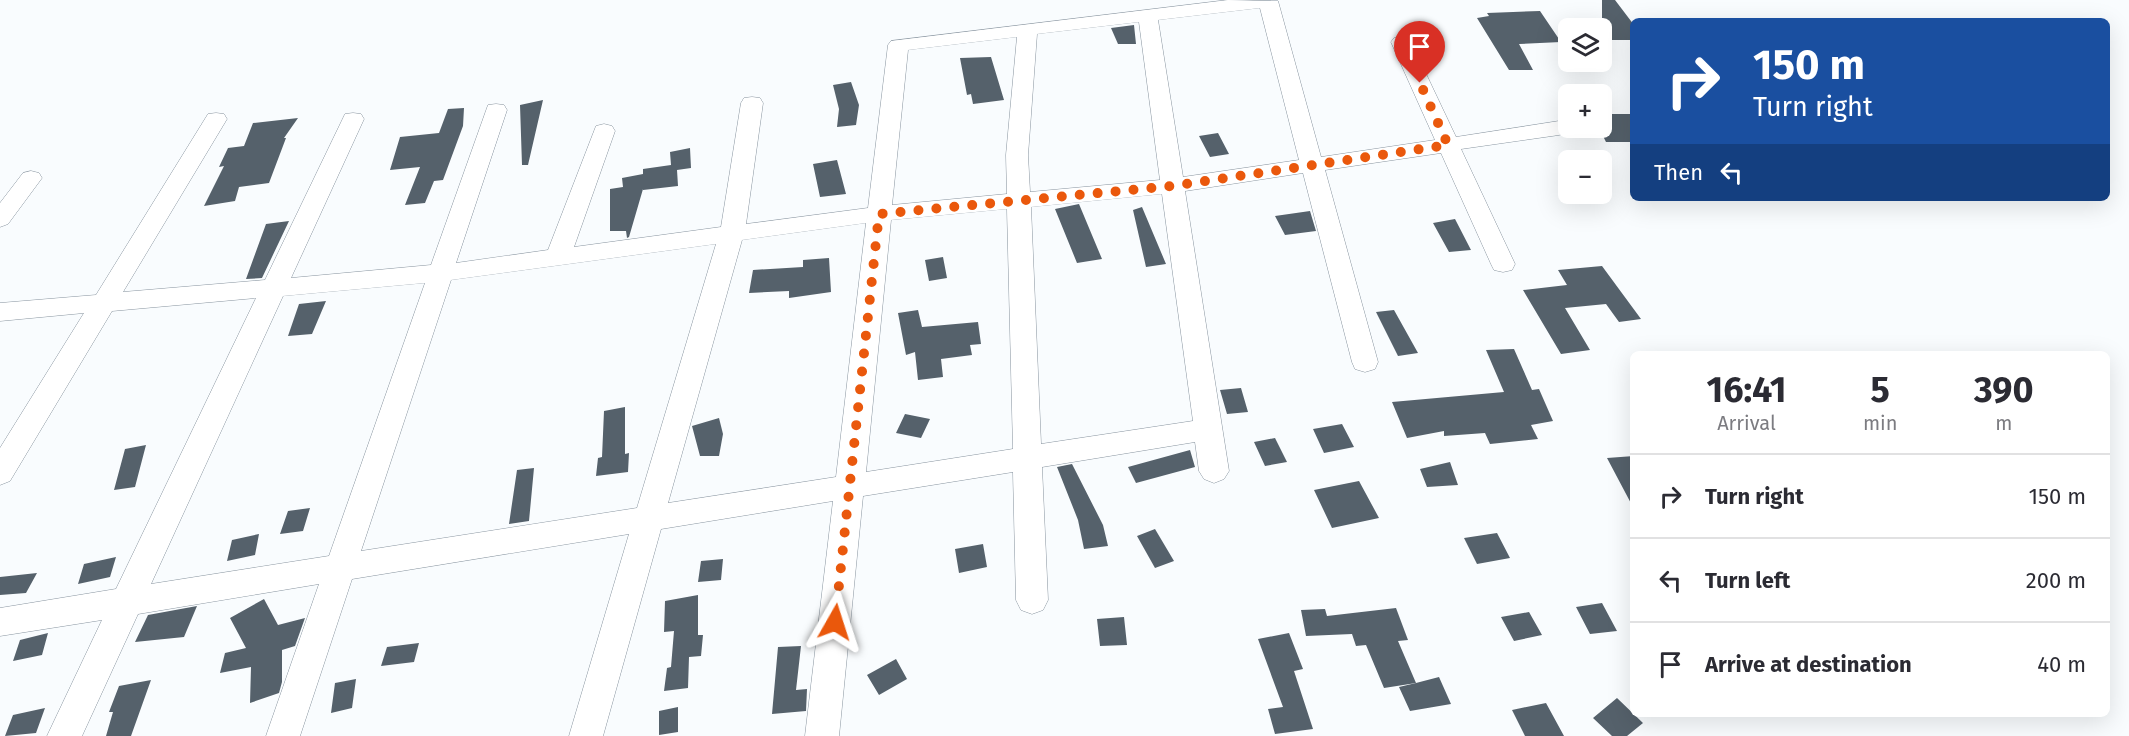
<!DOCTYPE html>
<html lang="en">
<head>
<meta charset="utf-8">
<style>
	body { margin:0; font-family:"Fira Sans",sans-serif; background:#f2f2f3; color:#2b2b33; height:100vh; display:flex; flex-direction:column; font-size:22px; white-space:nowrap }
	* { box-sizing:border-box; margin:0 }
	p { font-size:20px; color:#7c7c81 }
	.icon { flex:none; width:33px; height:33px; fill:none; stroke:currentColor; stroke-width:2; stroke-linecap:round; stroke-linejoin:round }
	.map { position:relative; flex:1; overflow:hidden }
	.sheet { position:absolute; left:1630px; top:351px; width:480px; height:366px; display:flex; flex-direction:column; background:#fff; border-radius:9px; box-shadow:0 6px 24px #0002 }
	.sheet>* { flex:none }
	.hud { position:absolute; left:1630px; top:18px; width:480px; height:183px; border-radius:9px; box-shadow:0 6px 24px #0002; background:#1a4fa0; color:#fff; overflow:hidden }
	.tools { position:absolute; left:1558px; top:18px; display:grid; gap:12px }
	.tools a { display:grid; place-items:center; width:54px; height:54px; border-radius:9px; background:#fff; box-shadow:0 6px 24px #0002; font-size:30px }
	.pin { position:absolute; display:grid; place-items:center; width:51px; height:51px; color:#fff; margin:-62px -26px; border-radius:50% 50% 50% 0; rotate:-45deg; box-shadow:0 0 6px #0007 }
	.pin .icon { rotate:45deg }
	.me { position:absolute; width:66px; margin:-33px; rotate:6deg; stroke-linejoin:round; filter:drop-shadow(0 0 4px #0008) }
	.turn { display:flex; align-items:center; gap:21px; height:126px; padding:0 24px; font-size:27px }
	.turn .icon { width:78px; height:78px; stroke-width:2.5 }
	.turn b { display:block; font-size:42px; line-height:51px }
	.then { display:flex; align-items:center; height:57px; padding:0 24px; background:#0003; gap:12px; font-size:22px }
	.eta { display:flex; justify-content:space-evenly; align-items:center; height:102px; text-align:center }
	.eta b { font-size:36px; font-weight:700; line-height:42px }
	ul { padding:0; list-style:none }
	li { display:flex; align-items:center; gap:18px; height:84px; padding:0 24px; border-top:2px solid #e1e1e2 }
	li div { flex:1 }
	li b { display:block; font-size:22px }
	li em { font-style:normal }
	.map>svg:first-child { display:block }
	.building { fill:#55616b }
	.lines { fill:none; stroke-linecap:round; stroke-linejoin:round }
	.minor-casing { stroke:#88949f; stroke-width:1 }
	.minor { fill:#fff; fill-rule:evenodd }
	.route { stroke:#ea580c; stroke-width:10; stroke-dasharray:0 18 }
</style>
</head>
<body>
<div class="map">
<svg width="2129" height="736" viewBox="0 0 2129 736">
	<rect width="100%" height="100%" fill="#f9fcfe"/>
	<path class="building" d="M1602 0H1615L1634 25V40H1602Z
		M1540 11 1561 42 1519 44 1533 70H1509L1477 18 1489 16 1487 13Z
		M1134 25 1136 44H1118L1111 28Z
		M991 57 1004 100 973 104 971 94 967 95 960 58Z
		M851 82 859 105 856 125 837 127 839 109 833 85Z
		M543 100 528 165H522L520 105Z
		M464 108 463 126 443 180 434 181 425 203 405 205 420 167 390 170 400 137 439 133 448 109Z
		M1602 114H1634V142H1606L1602 134Z
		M298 118 284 138H286L269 183 239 187 235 201 204 206 224 166 219 167 228 148 244 146 253 123Z
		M1218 133 1229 154 1210 157 1199 136Z
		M690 148 691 168 677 170 678 186 643 190V189L629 237 627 238 626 231H610V189L623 187 622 178 643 174V169L671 165 670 152Z
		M837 160 846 194 820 197 813 164Z
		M1079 204 1102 259 1077 263 1055 209Z
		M1142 207 1166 264 1146 267 1133 210Z
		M1310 211 1316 231 1285 235 1275 216Z
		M1455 219 1471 250 1449 252 1433 223Z
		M289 221 262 278 246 279 266 224Z
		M943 257 947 278 929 281 925 260Z
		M829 258 831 292 789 298V291L749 293 753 270 803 267V260Z
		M1602 266 1641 319 1619 322 1606 304 1565 308 1590 350 1561 354 1523 290 1567 285 1558 270Z
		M326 301 312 334 288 336 299 304Z
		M918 310 922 327 978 322 981 344 970 345 972 355 941 359 943 377 918 380 915 352 906 355 898 313Z
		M1394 310 1418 353 1398 356 1376 312Z
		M1514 349 1532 390 1539 389 1553 421 1531 425 1538 439 1490 444 1485 433 1444 436V431L1407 438 1392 402 1504 392 1486 350Z
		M1241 388 1248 412 1227 414 1220 390Z
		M625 407V454L629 453 628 472 596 476 598 458 602 457 604 411Z
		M905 414 930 419 921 438 896 433Z
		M719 418 723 434 719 456H700L692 426Z
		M1342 424 1354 447 1324 453 1313 429Z
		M1275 438 1287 462 1265 466 1254 442Z
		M146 445 135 487 114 490 125 449Z
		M1190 450 1195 467 1136 483 1128 467Z
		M1634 456V509L1607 458Z
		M1450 462 1458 485 1427 487 1420 469Z
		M1072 464 1103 525 1108 546 1084 549 1078 520 1057 467Z
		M534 468 529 521 509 524 517 470Z
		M1359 481 1379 518 1332 528 1314 490Z
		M310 508 303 531 280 534 288 511Z
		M1155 529 1174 561 1155 568 1137 536Z
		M1497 533 1510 558 1477 564 1464 538Z
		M259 534 255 555 227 561 232 540Z
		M983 544 987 567 959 573 955 549Z
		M116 557 110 577 78 584 84 564Z
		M723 559 721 580 698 582 701 561Z
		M37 573 26 593 0 595V577Z
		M698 595V635H703L701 656 689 657 688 688 664 691 667 668 671 667 674 631 664 632 665 601Z
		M264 599 278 625 305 618 295 646 282 650V682L279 693 250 703 251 667 220 673 225 653 246 648 230 618Z
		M1602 603 1617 631 1590 634 1576 607Z
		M197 606 184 637 135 642 148 615Z
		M1396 608 1408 640 1398 641 1416 683 1439 677 1451 704 1410 711 1399 687 1416 683 1384 688 1366 645 1356 646 1352 634 1306 636 1301 610 1325 609 1327 616Z
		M1529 612 1542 635 1514 641 1501 617Z
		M1124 617 1127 645 1100 646 1097 619Z
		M48 633 42 655 13 661 20 640Z
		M1289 633 1303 669 1294 671 1313 729 1275 734 1268 709 1283 707 1258 639Z
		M419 643 414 662 381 666 387 647Z
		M801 646 796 690 807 689 806 711 772 714 778 647Z
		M896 659 907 679 879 695 867 675Z
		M356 679 352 708 331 713 335 683Z
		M151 680 131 736H106L113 712H109L119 686Z
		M1617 698 1643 723 1627 736H1612L1593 718Z
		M1546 703 1564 736H1525L1512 710Z
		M678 707V732L659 735V711Z
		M45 708 36 733 5 736 13 715Z"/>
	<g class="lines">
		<g class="minor-casing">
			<path id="minor" d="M1228 0 1278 1 1321 157 1435 140 1391 42 1394 38H1408L1411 42 1456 137 1559 121 1567 123 1570 128 1567 133 1559 135 1461 149 1515 264 1512 270 1503 272 1494 270 1491 264 1441 153 1325 170 1378 362 1375 369 1365 372 1355 369 1352 362 1303 173 1185 191 1229 471 1224 479 1214 483 1204 479 1199 471 1195 442 1042 467 1048 600 1043 610 1032 614 1021 610 1016 600 1013 472 863 496 839 736H805L833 501 661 529 603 736H569L629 534 352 579 300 736H266L319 584 138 614 82 736H47L102 620 0 636V608L116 589 256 298 112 311 10 481 0 485V448L84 313 0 321V303L96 295 208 114 216 113 224 114 227 119 123 292 265 280 345 114 353 113 361 114 364 119 291 278 431 265 488 105 496 104 504 105 507 110 456 263 548 250 596 126 604 124 612 126 615 131 574 247 721 227 741 103 744 98 752 97 760 98 763 103 746 224 868 208 888 45 891 41ZM1260 8 1299 160 1183 177 1158 20ZM1139 22 1160 180 1030 192 1028 155 1037 34ZM1017 37 1006 155 1007 194 892 205 908 50ZM1162 194 1193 421 1041 444 1031 207ZM1007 209 1013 449 866 472 891 220ZM866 223 836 477 668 503 742 240ZM716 244 637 508 361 551 451 280ZM425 283 329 556 151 584 283 296Z
				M31 171 39 173 42 178 8 224 0 227V203L23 173Z"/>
		</g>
		<use href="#minor" class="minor"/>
	</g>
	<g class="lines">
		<path class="route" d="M835 622 879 214 1172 186 1448 145 1420 83"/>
	</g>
</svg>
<div class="tools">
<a><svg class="icon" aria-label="layers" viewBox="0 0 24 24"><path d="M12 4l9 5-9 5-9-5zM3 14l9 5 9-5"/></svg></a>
<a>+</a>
<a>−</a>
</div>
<div class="pin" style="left:1420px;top:83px;background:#d93025"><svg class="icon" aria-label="arrive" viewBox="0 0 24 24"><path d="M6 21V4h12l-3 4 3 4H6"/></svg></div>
<svg class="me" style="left:835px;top:622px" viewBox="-20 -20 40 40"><path d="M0-17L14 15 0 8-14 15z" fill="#ea580c" stroke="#fff" stroke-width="4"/></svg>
<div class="hud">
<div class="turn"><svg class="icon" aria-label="right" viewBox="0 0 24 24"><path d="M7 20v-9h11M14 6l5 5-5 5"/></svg><div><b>150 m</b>Turn right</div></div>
<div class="then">Then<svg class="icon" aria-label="left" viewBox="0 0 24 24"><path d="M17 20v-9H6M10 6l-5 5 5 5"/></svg></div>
</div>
<section class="sheet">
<div class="eta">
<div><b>16:41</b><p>Arrival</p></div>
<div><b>5</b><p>min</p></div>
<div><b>390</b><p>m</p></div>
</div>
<ul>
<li><svg class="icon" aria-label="right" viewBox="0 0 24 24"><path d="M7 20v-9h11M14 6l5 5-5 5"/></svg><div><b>Turn right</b></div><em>150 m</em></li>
<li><svg class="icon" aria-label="left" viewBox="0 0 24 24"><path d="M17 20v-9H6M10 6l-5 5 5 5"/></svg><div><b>Turn left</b></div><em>200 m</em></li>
<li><svg class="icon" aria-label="arrive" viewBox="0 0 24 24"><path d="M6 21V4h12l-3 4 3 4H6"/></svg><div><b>Arrive at destination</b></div><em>40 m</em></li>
</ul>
</section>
</div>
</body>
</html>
